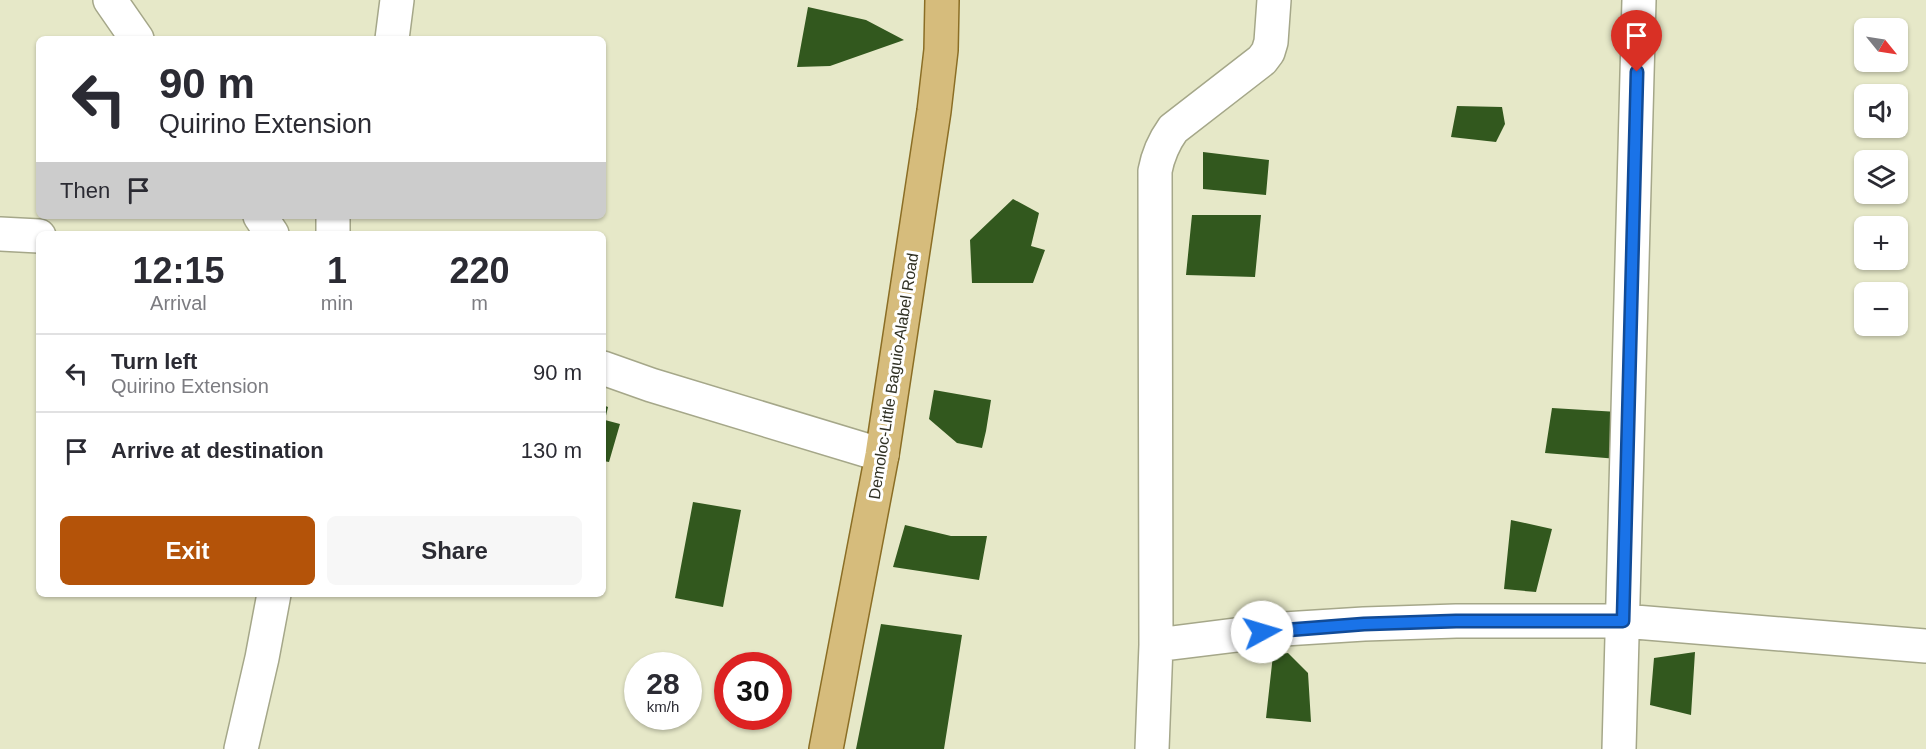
<!DOCTYPE html>
<html lang="en">
<head>
<meta charset="utf-8">
<style>
	body { margin:0; font-family:Helvetica,sans-serif; background:#f7f7f7; color:#2b2b33; height:100vh; display:flex; flex-direction:column; font-size:22px; white-space:nowrap }
	* { box-sizing:border-box; margin:0 }
	p { font-size:20px; color:#7c7c81 }
	.icon { flex:none; width:33px; height:33px; fill:none; stroke:currentColor; stroke-width:2; stroke-linecap:round; stroke-linejoin:round }
	.map { position:relative; flex:1; overflow:hidden }
	.sheet { position:absolute; left:36px; top:231px; width:570px; height:366px; display:flex; flex-direction:column; background:#fff; border-radius:9px; box-shadow:0 2px 4px #0004 }
	.sheet>* { flex:none }
	.banner { position:absolute; left:36px; top:36px; width:570px; height:183px; border-radius:9px; box-shadow:0 2px 4px #0004; background:#fff; color:#2b2b33; overflow:hidden }
	.needle { width:39px; rotate:120deg }
	.buttons { position:absolute; left:1854px; top:18px; display:grid; gap:12px }
	.buttons a { display:grid; place-items:center; width:54px; height:54px; border-radius:9px; background:#fff; box-shadow:0 2px 4px #0004; font-size:30px }
	.speed { position:absolute; left:624px; top:652px; display:flex; gap:12px; font-size:30px; font-weight:700; text-align:center }
	.speed>* { display:grid; place-content:center; width:78px; height:78px; border-radius:50%; background:#fff; box-shadow:0 2px 4px #0004; line-height:1 }
	.speed small { font-size:15px; font-weight:400 }
	.speed .limit { border:9px solid #d22; background:#fff; color:#111 }
	.pin { position:absolute; display:grid; place-items:center; width:51px; height:51px; color:#fff; margin:-62px -26px; border-radius:50% 50% 50% 0; rotate:-45deg; box-shadow:0 0 6px #0007 }
	.pin .icon { rotate:45deg }
	.me { position:absolute; width:66px; margin:-33px; rotate:84deg; stroke-linejoin:round; filter:drop-shadow(0 0 4px #0008) }
	.turn { display:flex; align-items:center; gap:21px; height:126px; padding:0 24px; font-size:27px }
	.turn .icon { width:78px; height:78px; stroke-width:2.5 }
	.turn b { display:block; font-size:42px; line-height:51px }
	.then { display:flex; align-items:center; height:57px; padding:0 24px; background:#0003; gap:12px; font-size:22px }
	.eta { display:flex; justify-content:space-evenly; align-items:center; height:102px; text-align:center }
	.eta b { font-size:36px; font-weight:800; line-height:42px }
	.button { display:flex; gap:12px; margin-top:auto; padding:12px 24px }
	.button a { flex:1; height:69px; border-radius:9px; background:#b45309; color:#fff; font-size:24px; font-weight:800; line-height:69px; text-align:center }
	.button a+a { background:#f7f7f7; color:#2b2b33 }
	ul { padding:0; list-style:none }
	li { display:flex; align-items:center; gap:18px; height:78px; padding:0 24px; border-top:2px solid #e1e1e2 }
	li div { flex:1 }
	li b { display:block; font-size:22px }
	li em { font-style:normal }
	.map>svg:first-child { display:block }
	.building { fill:#32581e }
	.lines { fill:none; stroke-linecap:round; stroke-linejoin:round }
	.minor-casing { stroke:#a5a789; stroke-width:36 }
	.major-casing { stroke:#8b6e25; stroke-width:36 }
	.minor { stroke:#fff; stroke-width:33 }
	.major { stroke:#d6bc7c; stroke-width:33 }
	.route-casing { stroke:#114b97; stroke-width:15 }
	.route { stroke:#1a73e8; stroke-width:10 }
	.labels { text-anchor:middle; stroke-width:6; stroke-linejoin:round; paint-order:stroke }
	.street-label { font-size:16px; fill:#313225; stroke:#fff }
</style>
</head>
<body>
<div class="map">
<svg width="1926" height="749" viewBox="0 0 1926 749">
	<rect width="100%" height="100%" fill="#e6e8c8"/>
	<path class="building" d="M808 7 866 20 904 40 830 66 797 67Z
		M1457 106 1502 107 1505 124 1496 142 1451 137Z
		M1203 152 1269 160 1266 195 1203 189Z
		M1013 199 1039 213 1031 246 1045 250 1033 283H972L970 240Z
		M1192 215H1261L1255 277 1186 275Z
		M934 390 991 400 986 431 982 448 957 443 929 419Z
		M603 405 608 407 605 420 620 424 609 462 603 461Z
		M1552 408 1618 412V459L1545 453Z
		M693 502 741 510 723 607 675 598Z
		M1511 520 1552 529 1536 592 1504 589Z
		M905 525 951 536H987L979 580 893 567Z
		M881 624 962 635 944 749H856Z
		M1695 652 1691 715 1650 705 1654 658Z
		M1288 653 1308 673 1311 722 1266 718 1273 655Z"/>
	<g class="lines">
		<g class="minor-casing">
			<path id="minor" d="M110 0 137 39
				M392 39 397 0
				M260 216 272 234
				M0 234 39 236
				M333 234V216
				M603 368 651 385 882 455
				M1156 645 1284 629 1364 624 1456 621H1623L1926 646
				M241 749 262 658 274 594
				M1152 749 1156 645 1155 171C1158 155 1163 143 1173 129L1262 60 1268 52 1271 42 1274 0
				M1619 749 1639 0"/>
		</g>
		<g class="major-casing">
			<path id="major" d="M826 749 882 455 934 111 941 50 942 0"/>
		</g>
		<use href="#minor" class="minor"/>
		<use href="#major" class="major"/>
	</g>
	<g class="lines">
		<g class="route-casing">
			<path id="route" d="M1262 632 1364 624 1456 621H1623L1637 72"/>
		</g>
		<use href="#route" class="route"/>
	</g>
	<g class="labels">
		<g class="street-label">
			<text transform="translate(893 376) rotate(-81)" y="6">Demoloc-Little Baguio-Alabel Road</text>
		</g>
	</g>
</svg>
<div class="buttons">
<a><svg class="needle" viewBox="-14 -14 28 28"><path d="M0-13l5 13h-10z" fill="#e53935"/><path d="M0 13l5-13h-10z" fill="#7c7c81"/></svg></a>
<a><svg class="icon" aria-label="sound" viewBox="0 0 24 24"><path d="M4 9h4l5-4v14l-5-4H4zM17 9q2 3 0 6"/></svg></a>
<a><svg class="icon" aria-label="layers" viewBox="0 0 24 24"><path d="M12 4l9 5-9 5-9-5zM3 14l9 5 9-5"/></svg></a>
<a>+</a>
<a>−</a>
</div>
<div class="speed"><div>28<small>km/h</small></div><div class="limit">30</div></div>
<div class="pin" style="left:1637px;top:72px;background:#d93025"><svg class="icon" aria-label="arrive" viewBox="0 0 24 24"><path d="M6 21V4h12l-3 4 3 4H6"/></svg></div>
<svg class="me" style="left:1262px;top:632px" viewBox="-20 -20 40 40"><circle r="19" fill="#fff"/><path d="M0-13L10 11 0 6-10 11z" fill="#1a73e8"/></svg>
<div class="banner">
<div class="turn"><svg class="icon" aria-label="left" viewBox="0 0 24 24"><path d="M17 20v-9H6M10 6l-5 5 5 5"/></svg><div><b>90 m</b>Quirino Extension</div></div>
<div class="then">Then<svg class="icon" aria-label="arrive" viewBox="0 0 24 24"><path d="M6 21V4h12l-3 4 3 4H6"/></svg></div>
</div>
<section class="sheet">
<div class="eta">
<div><b>12:15</b><p>Arrival</p></div>
<div><b>1</b><p>min</p></div>
<div><b>220</b><p>m</p></div>
</div>
<ul>
<li><svg class="icon" aria-label="left" viewBox="0 0 24 24"><path d="M17 20v-9H6M10 6l-5 5 5 5"/></svg><div><b>Turn left</b><p>Quirino Extension</p></div><em>90 m</em></li>
<li><svg class="icon" aria-label="arrive" viewBox="0 0 24 24"><path d="M6 21V4h12l-3 4 3 4H6"/></svg><div><b>Arrive at destination</b></div><em>130 m</em></li>
</ul>
<div class="button"><a>Exit</a><a>Share</a></div>
</section>
</div>
</body>
</html>
